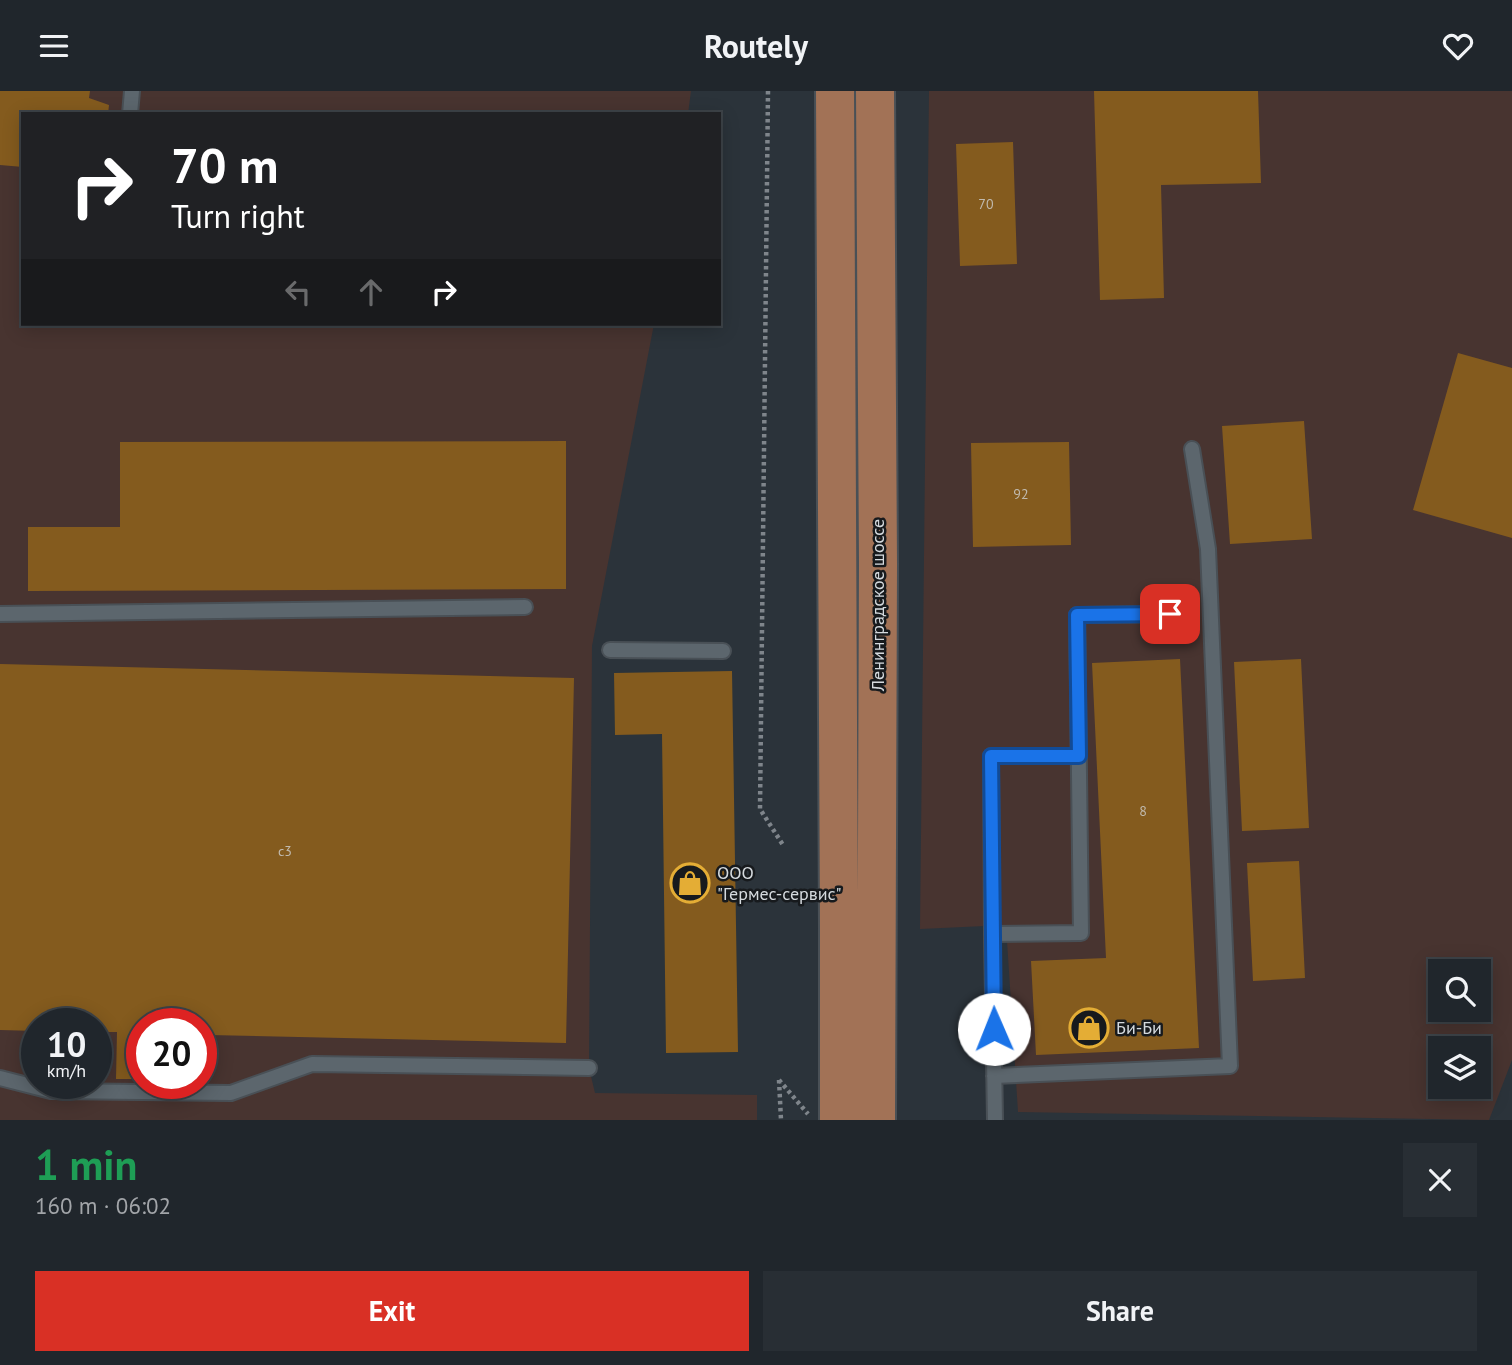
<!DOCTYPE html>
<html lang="en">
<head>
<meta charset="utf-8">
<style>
	body { margin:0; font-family:"PT Sans",sans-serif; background:#282e34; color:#f1f3f6; height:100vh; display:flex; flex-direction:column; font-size:26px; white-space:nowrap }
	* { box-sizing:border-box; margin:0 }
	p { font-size:23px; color:#a2a5a9 }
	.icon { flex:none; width:38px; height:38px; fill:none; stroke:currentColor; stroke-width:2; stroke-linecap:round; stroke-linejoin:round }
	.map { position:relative; height:1029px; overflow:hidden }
	.panel { display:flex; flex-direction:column; background:#20262c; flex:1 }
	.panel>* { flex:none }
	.banner { position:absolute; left:21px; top:21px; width:700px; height:214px; border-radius:0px; box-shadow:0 4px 18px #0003,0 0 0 2px #3d4348; background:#202124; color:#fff; overflow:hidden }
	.buttons { position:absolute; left:1428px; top:868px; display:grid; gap:14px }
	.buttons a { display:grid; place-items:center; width:63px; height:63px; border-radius:0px; background:#20262c; box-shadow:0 4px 18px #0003,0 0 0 2px #3d4348; font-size:35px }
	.speed { position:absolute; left:21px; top:917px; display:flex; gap:14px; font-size:35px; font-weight:700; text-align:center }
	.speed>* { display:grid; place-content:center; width:91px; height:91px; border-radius:50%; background:#20262c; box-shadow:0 4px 18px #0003,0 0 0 2px #3d4348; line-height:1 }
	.speed small { font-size:18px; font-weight:400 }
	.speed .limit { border:10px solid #d22; background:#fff; color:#111 }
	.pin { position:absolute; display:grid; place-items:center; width:60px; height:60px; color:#fff; margin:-30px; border-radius:14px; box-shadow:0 4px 10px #0006 }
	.me { position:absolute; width:77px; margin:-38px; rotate:359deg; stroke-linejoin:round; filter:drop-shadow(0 0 5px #0008) }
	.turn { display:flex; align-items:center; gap:24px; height:147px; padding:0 35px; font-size:32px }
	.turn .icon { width:91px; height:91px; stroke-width:2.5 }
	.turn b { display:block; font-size:49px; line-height:60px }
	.lanes { display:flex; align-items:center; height:66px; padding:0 35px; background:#0003; justify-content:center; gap:35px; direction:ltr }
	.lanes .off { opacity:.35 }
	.round { display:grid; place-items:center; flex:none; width:74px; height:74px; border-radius:0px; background:#282e34 }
	.summary { display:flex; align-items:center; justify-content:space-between; height:119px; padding:0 35px }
	h1 { font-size:42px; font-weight:800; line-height:52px; color:#1e9e55 }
	.cta { display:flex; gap:14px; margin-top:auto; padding:14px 35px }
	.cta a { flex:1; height:80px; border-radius:0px; background:#d93025; color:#fff; font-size:28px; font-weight:800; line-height:80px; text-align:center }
	.cta a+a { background:#282e34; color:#f1f3f6 }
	header { display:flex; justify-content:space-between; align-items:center; height:91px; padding:0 35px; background:#20262c; font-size:32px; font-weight:800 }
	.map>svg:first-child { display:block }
	.industrial { fill:#483430; fill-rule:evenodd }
	.building { fill:#845b1e }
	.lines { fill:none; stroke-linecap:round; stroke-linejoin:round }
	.service-casing { stroke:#495056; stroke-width:18 }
	.trunk-casing { stroke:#495056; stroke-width:42 }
	.path { stroke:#7f858b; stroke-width:4.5; stroke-dasharray:3.5 3.5; stroke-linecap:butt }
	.service { stroke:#5c666d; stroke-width:14 }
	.trunk { stroke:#a27256; stroke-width:38 }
	.route-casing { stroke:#114b97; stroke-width:18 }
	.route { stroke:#1a73e8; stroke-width:12 }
	.labels { text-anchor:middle; stroke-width:5; stroke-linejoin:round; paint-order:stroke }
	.number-label { font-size:14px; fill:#c1baae }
	.street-label { font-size:18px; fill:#d5dade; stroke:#171a1d }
	.poi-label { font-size:18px; fill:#d5dade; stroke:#171a1d; text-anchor:start }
</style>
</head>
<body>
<header><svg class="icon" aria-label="menu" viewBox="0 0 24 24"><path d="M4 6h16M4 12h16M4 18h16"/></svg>Routely<svg class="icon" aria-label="heart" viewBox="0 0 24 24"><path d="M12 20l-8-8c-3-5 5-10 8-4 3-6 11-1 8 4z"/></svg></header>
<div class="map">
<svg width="1512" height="1029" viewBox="0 0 1512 1029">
	<rect width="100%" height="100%" fill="#2b333a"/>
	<path class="industrial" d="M0 0H691L688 23H23V233H654L592 555 589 977 595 1002 757 1004V1029H0ZM37 933H96V992H37ZM142 933H201V992H142Z
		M929 0H1512V969L1489 1029 1018 1021 1006 834 920 838ZM1440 880H1479V919H1440ZM1440 957H1479V996H1440Z"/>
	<path class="building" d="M0 0H90L89 7 109 14 108 23H23V76L0 74Z
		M1094 0H1258L1261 92 1161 94 1164 207 1100 209Z
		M1013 51 1017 173 960 175 956 53Z
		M1458 262 1512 277V447L1413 419Z
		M1304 330 1312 448 1230 453 1222 335Z
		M566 350V498L28 500V436H120V351Z
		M1069 351 1071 454 973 456 971 352Z
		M1180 568 1199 957 1036 964 1031 870 1106 867 1092 572Z
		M1301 568 1309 737 1242 740 1234 571Z
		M0 573 574 587 566 952 209 944 208 990 201 989V933H142V988H116L117 941H96V933H37V940L0 939Z
		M732 580 738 961 666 962 662 643 615 644 614 582Z
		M1299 770 1305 887 1253 890 1247 772Z"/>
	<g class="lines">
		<g class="service-casing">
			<path id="service" d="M130 23 132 0
				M0 523 525 516
				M610 559 723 560
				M992 843 991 665H1078
				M994 985 1230 975 1208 458 1192 358
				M0 987 51 1000 231 1002 312 973 589 977
				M995 1029 992 843 1081 842 1077 524 1170 523"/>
		</g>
		<g class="trunk-casing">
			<path id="trunk" d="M835 0 839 838V1029
				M875 0 878 473 876 1029"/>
		</g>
		<path class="path" d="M768 0 760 718 783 754
			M779 989 808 1023
			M779 989 781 1029"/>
		<use href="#service" class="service"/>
		<use href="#trunk" class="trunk"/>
	</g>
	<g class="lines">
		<g class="route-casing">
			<path id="route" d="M994 938 991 665H1079L1077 524 1170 523"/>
		</g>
		<use href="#route" class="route"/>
	</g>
	<defs>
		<g id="shop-ring" transform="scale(2.0125)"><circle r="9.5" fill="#171a1d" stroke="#e4ad35" stroke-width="1.5"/><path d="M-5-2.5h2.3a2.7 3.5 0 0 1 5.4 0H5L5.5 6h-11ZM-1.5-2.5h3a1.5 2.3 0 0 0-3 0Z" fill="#e4ad35"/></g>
	</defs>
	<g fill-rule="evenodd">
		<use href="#shop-ring" x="690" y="792"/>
		<use href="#shop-ring" x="1089" y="937"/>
	</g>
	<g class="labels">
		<g class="number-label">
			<text x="986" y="118">70</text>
			<text x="1021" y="408">92</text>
			<text x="1143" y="725">8</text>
			<text x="285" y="765">с3</text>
		</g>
		<g class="street-label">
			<text transform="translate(878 514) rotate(-90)" y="6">Ленинградское шоссе</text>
		</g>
		<g class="poi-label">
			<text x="717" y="788">ООО<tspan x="717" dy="21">"Гермес-сервис"</tspan></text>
			<text x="1116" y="943">Би-Би</text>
		</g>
	</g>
</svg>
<div class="buttons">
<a><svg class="icon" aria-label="search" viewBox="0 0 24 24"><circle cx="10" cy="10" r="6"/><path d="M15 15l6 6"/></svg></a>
<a><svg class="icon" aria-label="layers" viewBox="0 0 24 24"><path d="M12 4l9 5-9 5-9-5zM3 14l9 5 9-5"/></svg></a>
</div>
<div class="speed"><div>10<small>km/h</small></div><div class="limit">20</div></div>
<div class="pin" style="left:1170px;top:523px;background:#d93025"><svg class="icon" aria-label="arrive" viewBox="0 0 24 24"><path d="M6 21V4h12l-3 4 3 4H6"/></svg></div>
<svg class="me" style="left:994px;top:938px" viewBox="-20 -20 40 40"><circle r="19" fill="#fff"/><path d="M0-13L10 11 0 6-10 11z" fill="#1a73e8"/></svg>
<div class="banner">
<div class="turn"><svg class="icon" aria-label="right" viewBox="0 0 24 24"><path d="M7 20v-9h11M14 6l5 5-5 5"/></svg><div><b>70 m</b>Turn right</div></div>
<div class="lanes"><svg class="icon off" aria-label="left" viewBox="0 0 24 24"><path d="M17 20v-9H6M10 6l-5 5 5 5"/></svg><svg class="icon off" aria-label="ahead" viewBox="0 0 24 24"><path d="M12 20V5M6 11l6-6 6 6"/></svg><svg class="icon" aria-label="right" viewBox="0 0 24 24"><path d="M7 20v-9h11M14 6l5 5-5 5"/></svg></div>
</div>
</div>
<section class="panel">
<div class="summary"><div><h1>1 min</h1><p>160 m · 06:02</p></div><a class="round"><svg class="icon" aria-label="close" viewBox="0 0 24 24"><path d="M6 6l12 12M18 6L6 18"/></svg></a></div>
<div class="cta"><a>Exit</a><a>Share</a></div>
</section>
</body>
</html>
